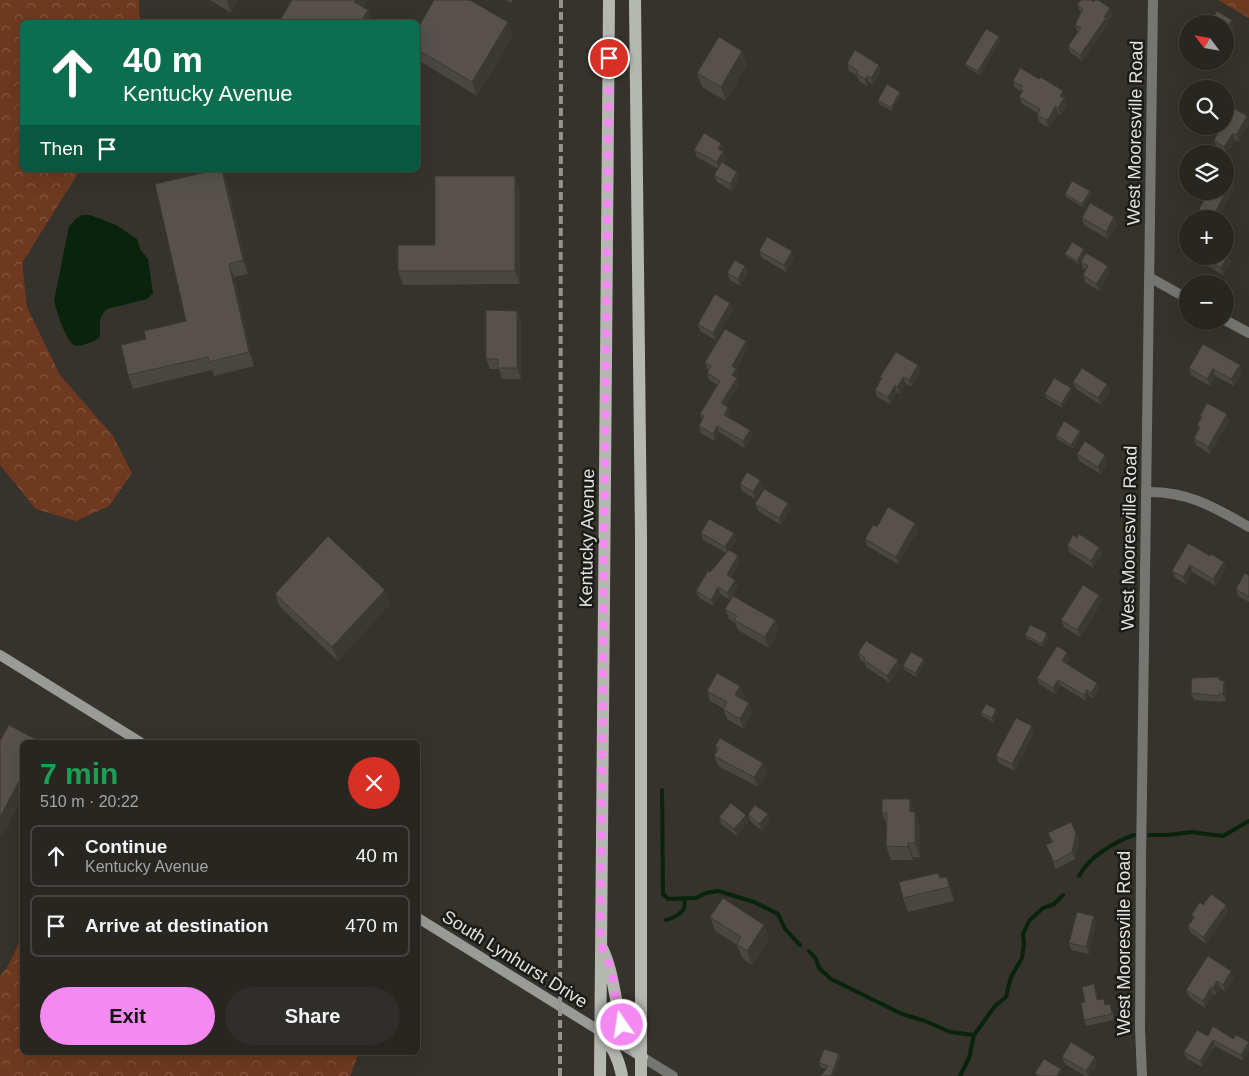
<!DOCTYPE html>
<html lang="en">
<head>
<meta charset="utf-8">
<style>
	body { margin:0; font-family:Arial,sans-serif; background:#302e2a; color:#f1f3f6; height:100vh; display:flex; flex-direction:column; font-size:19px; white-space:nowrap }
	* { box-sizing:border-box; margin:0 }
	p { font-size:16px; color:#a5a5a5 }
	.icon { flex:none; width:28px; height:28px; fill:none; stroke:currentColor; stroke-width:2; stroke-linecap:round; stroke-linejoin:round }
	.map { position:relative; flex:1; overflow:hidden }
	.details { position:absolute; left:20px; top:740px; width:400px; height:315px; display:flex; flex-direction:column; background:#282621; border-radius:8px; box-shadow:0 5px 20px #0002,0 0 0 1px #44433f }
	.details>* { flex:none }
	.hud { position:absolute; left:20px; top:20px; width:400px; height:152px; border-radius:8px; box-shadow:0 5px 20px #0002,0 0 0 1px #44433f; background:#0b6e4f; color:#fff; overflow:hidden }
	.needle { width:32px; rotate:301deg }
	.fabs { position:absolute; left:1179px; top:15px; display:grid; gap:10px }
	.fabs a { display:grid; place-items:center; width:55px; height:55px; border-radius:50%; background:#282621; box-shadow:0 5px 20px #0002,0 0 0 1px #44433f; font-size:25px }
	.pin { position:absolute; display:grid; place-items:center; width:42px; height:42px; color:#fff; margin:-21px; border:2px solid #fff; border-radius:50%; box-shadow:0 1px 5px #0007 }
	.me { position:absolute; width:55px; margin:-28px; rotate:347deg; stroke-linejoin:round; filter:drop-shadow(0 0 4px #0008) }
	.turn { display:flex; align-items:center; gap:18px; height:105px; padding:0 20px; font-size:22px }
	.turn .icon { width:65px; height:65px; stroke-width:2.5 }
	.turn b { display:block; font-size:35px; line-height:42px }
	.then { display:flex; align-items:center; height:48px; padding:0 20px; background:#0003; gap:10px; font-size:19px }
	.round { display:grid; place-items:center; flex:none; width:52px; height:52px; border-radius:26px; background:#302e2a }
	.headline { display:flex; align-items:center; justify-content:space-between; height:85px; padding:0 20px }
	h1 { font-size:30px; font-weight:800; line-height:38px; color:#1e9e55 }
	.primary-button { display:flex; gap:10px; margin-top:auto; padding:10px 20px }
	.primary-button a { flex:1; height:58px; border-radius:30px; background:#f489f1; color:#111; font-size:20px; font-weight:800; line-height:58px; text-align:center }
	.primary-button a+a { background:#302e2a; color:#f1f3f6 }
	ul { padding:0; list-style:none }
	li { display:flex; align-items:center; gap:15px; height:62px; margin:0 10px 8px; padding:0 10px; border:2px solid #44433f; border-radius:8px }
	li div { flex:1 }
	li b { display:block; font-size:19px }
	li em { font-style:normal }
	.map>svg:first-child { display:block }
	.forest { fill:url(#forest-crowns) }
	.water { fill:#0a230d }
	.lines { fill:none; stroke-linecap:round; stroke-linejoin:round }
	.stream { stroke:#0a230d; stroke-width:4 }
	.minor { stroke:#757672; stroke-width:10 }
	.tertiary { stroke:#757672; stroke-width:10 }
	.secondary { stroke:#999b96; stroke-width:10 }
	.primary { stroke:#b5b8b1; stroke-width:12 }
	.rail { stroke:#94938e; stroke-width:4; stroke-dasharray:8 4; stroke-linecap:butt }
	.wall { fill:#4a4640 }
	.shaded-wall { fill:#3c3934 }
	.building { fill:#56514b; stroke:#3c3934 }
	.route { stroke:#f489f1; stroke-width:9; stroke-dasharray:0 16.2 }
	.labels { text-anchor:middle; stroke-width:5; stroke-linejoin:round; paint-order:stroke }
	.street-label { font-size:18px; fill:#e4e3df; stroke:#1b1b18 }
</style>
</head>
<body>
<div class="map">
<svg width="1249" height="1076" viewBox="0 0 1249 1076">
	<defs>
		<pattern id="forest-crowns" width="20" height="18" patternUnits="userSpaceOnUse" patternTransform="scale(1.25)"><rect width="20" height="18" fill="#6f3920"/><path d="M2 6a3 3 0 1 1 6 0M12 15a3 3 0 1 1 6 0" fill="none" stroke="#835640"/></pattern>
	</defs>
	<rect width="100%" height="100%" fill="#35332c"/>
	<path class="forest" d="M0 0H139V13L141 22H22V170H80L22 263 27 307 60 375 113 436 132 473 109 506 76 521 36 509 0 465Z
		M1218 0H1249V18Z
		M22 936V1052L359 1053 350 1076H0V976L8 966Z"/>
	<path class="water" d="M82 215H90L101 219 116 225 137 239 140 249 148 259 153 293 147 299 107 309C98 316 100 326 100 336 96 341 92 342 86 344 83 345 77 347 74 345 66 341 56 310 54 301L69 226 77 218Z"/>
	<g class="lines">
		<path class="stream" d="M662 790 663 894 668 899 696 898 706 893 718 891 754 902 778 914 785 929 800 945
			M1149 835H1168L1191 832 1223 836 1249 821
			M1079 876C1089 857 1114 842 1134 835
			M666 920C671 919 682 914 684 908 685 905 684 902 685 899
			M809 951 816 959 819 968 831 979 902 1014 925 1021 950 1032 974 1035
			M960 1076 969 1058 974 1035 995 1006 1006 997 1011 977 1022 958 1024 944 1023 934 1029 921 1043 908 1054 904 1063 895"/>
		<path class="minor" d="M1149 277 1188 299
			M1225 320 1249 333
			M1146 492C1188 491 1214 507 1249 527
			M642 1057 673 1076"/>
		<path class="tertiary" d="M1142 1076 1140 1028 1141 861 1153 0"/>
		<path class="secondary" d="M0 655 140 742
			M418 918 637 1054"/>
		<path class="primary" d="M635 0 641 536V1076
			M601 946C620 982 611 1027 642 1057
			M600 1031C612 1045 619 1058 622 1076
			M600 1076 609 0"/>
		<path class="rail" d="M560 1076 561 0"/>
	</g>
	<path class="wall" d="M210 0H239L231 13Z
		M506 0H513L511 3Z
		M1077 5 1112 15 1107 22 1108 24 1082 61 1070 52 1068 46 1078 32 1077 31 1075 25 1081 12 1080 11Z
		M418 28 513 36 477 96 418 60Z
		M999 36 1000 40 980 75 967 67 965 64Z
		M742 51 747 65 726 101 702 87 697 73Z
		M847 64 879 65 881 72 873 85 869 82 867 86 859 81 857 76 849 71Z
		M1013 81 1066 98 1065 100 1067 105 1061 115 1058 113 1051 125 1048 127 1039 122 1037 115 1038 113 1022 104 1019 97 1022 93 1021 91 1015 88Z
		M900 92 901 95 892 111 879 104 878 100Z
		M1249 120 1239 142 1235 140 1227 154 1216 147 1214 140Z
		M721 143 724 150 723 152 725 158 723 163 737 172 740 179 732 191 717 182 714 175 718 169 697 157 694 150Z
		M222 170 227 182 248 274 234 277 254 366 214 376 212 370 133 389 128 375 146 339 186 321Z
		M1232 179 1235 186 1218 219H1206L1201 216 1199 209 1208 193 1207 191H1225Z
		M520 190V284L403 285 398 271 435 245Z
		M1065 194 1091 195 1083 207 1066 197Z
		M1114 217 1117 224 1108 239 1084 225 1082 218Z
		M759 251 794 258 786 272 762 258Z
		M1085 253 1079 264 1067 257 1065 254Z
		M1228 255 1231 262 1223 275 1195 259 1194 256H1225Z
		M1081 262 1110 273 1099 291 1085 282 1083 275 1086 270 1083 269Z
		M745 266 748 273 740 286 730 280 727 273Z
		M733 310 715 340 700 331 698 324Z
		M517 311 521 321V379H502L499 369H490L486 359Z
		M746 341 748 348 736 369 739 376 737 379 739 385 726 406 731 414 729 418 750 430 752 437 745 448 720 433 715 441 701 433 699 426 702 419 700 414 718 385 709 380 707 373 708 370 707 369 705 362Z
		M1203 344 1242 372 1234 386 1215 376 1210 386 1191 375 1189 368Z
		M921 372 912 387 906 384 900 394 897 392 890 404 877 397 875 390 881 379 880 377Z
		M1073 382 1107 384 1110 391 1101 405 1076 389Z
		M1072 392 1062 408 1046 398 1045 394Z
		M1227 414 1229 421 1210 454 1196 445 1194 438 1199 429 1197 425 1201 419 1200 416Z
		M1080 431 1081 434 1073 448 1057 439 1056 435Z
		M1077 454 1108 462 1101 474 1079 461Z
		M760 480 763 487 755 499 742 491 740 484Z
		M788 503 790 510 781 525 758 511 755 504Z
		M877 527 918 530 898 564 867 546 865 539Z
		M701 533H734L736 540 730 550 738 555 740 562 731 578 738 586 730 600 720 594 713 606 699 598 696 591 710 572 726 553 703 540Z
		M1077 538 1099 547 1102 554 1093 568 1069 552 1067 546Z
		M1210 556 1224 562 1226 568 1216 586 1192 572 1186 584 1175 578 1172 571Z
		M1249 576V602L1238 596 1236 589Z
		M385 590 390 604 338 661 280 607 275 594Z
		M1102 602 1080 637 1064 627 1061 620Z
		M725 609 775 620 779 630 769 648 738 630 735 623 729 619Z
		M1047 633 1049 637 1044 647 1026 638 1025 635Z
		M858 653 900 667 890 683 866 667 865 663 860 660Z
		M1069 658 1066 664 1097 683 1099 689 1093 698 1089 696 1086 701 1060 685 1055 694 1039 684 1037 678Z
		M924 659 925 663 916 677 904 669 903 666Z
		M1219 677 1220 681 1226 688V701H1221V702L1194 700 1191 693Z
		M740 686 744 697 743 700 749 703 752 713 744 729 727 719 723 708 710 701 707 691Z
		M996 709 998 713 993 722 982 716 981 713Z
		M1034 733 1015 771 999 763 996 756Z
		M715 746 767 773 758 787 718 766 714 756 717 752Z
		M910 799 920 826V857H913V860H891L886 846 887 826 882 813Z
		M748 814 770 821 762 831 750 821Z
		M746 815 748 822 737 836 721 824 719 817Z
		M1048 833H1076L1079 840 1075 859 1056 869 1046 845 1052 843Z
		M947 877 952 891 954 901 908 912 903 898 940 878Z
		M1203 905H1226L1228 912 1206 944 1191 933 1188 926 1193 919 1192 914Z
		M710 917 764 925 769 938 752 965 742 958 737 945 715 931Z
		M1096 923 1089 954 1071 950 1069 943Z
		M1231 971 1234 978 1225 992 1220 988 1216 995 1213 994 1205 1008 1189 997 1186 990Z
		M1096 990 1098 1000 1106 1005 1112 1010 1114 1020 1086 1026 1084 1020 1085 1002Z
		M1236 1035 1243 1061 1215 1046 1202 1067 1186 1058 1184 1052 1208 1036 1233 1039Z
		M839 1054 840 1057 834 1076H821L826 1069 821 1067 819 1063Z
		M1062 1057 1098 1064 1090 1076H1085L1065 1064Z"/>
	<path class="shaded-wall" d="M228 0H239L231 13 227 2Z
		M355 0H367L359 14 354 2Z
		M1110 8 1112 15 1107 22 1108 24 1082 61 1080 55Z
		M368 10 373 22H361Z
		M1232 20 1235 27 1225 43V31Z
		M508 22 513 36 477 96 472 82Z
		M999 36 1000 40 980 75 978 71Z
		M742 51 747 65 726 101 721 87Z
		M879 65 881 72 873 85 871 78Z
		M867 76 869 82 867 86 865 79Z
		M1063 91 1066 98 1065 100 1067 105 1061 115 1058 108 1060 96Z
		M900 92 901 95 892 111 891 108Z
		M1055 106 1058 113 1051 125 1048 127 1046 120Z
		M1247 116 1249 120V125L1239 142 1236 135Z
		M1233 133 1235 140 1227 154 1224 147Z
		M721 143 724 150 723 152 725 158 719 169 717 162 718 149Z
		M222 170 227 182 248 274 243 260Z
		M737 172 740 179 732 191 730 184Z
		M515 176 520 190V284L515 271Z
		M1232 179 1235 186 1218 219H1213V217Z
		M1090 191 1091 195 1083 207 1082 204Z
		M1114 217 1117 224 1108 239 1106 232Z
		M1084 249 1085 253 1079 264 1077 261Z
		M792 251 794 258 786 272 784 265Z
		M1228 255 1231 262 1223 275 1221 268Z
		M229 264 234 277 254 366 249 352Z
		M745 266 748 273 740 286 738 279Z
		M1108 266 1110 273 1099 291 1096 284Z
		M730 303 733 310 715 340 713 333Z
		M517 311 521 321V379L517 368Z
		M746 341 748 348 736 369 739 376 737 379 739 385 724 410 721 403 732 375V366Z
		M918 365 921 372 912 387 909 380Z
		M1240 365 1242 372 1234 386 1231 379Z
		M1213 369 1215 376 1210 386 1207 379Z
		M903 377 906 384 900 394 897 387Z
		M1107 384 1110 391 1101 405 1098 398Z
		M895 385 897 392 890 404 888 397Z
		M1071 388 1072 392 1062 408 1061 404Z
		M728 407 731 414 726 422 724 415Z
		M1227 414 1229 421 1210 454 1208 447Z
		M717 426 720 433 715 441 713 434Z
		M750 430 752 437 745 448 743 441Z
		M1080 431 1081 434 1073 448 1071 445Z
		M1105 455 1108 462 1101 474 1098 467Z
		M760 480 763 487 755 499 753 492Z
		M788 503 790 510 781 525 779 518Z
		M915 523 918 530 898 564 896 557Z
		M734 533 736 540 728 554 725 547Z
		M1099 547 1102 554 1093 568 1091 561Z
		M738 555 740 562 729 581 727 575Z
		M1224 562 1226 568 1216 586 1213 579Z
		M1190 565 1192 572 1186 584 1183 577Z
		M735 580 738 586 730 600 727 593Z
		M718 587 720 594 713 606 711 600Z
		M385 590 390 604 338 661 332 647Z
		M1099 595 1102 602 1080 637 1077 630Z
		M775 620 779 630 769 648 765 637Z
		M1047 633 1049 637 1044 647 1042 644Z
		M1067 652 1069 658 1064 667 1062 661Z
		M924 659 925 663 916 677 915 673Z
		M898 660 900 667 890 683 887 676Z
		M1058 680 1060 685 1055 694 1053 688Z
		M1224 681 1226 688V701L1223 694Z
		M1097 683 1099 689 1093 698 1091 693Z
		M740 686 744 697 739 706 735 695Z
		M1087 690 1089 696 1086 701 1084 695Z
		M749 703 752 713 744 729 740 719Z
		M996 709 998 713 993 722 992 718Z
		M1032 726 1034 733 1015 771 1012 764Z
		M763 763 767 773 758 787 754 777Z
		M22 776V799L2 837 0 832V817Z
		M910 799 920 826V857L915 843 910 812Z
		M768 814 770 821 762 831 759 824Z
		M746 815 748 822 737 836 734 829Z
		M1076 833 1079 840 1075 859 1072 852Z
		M908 843 913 857V860L908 847Z
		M947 877 952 891 954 901 949 887Z
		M1226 905 1228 912 1206 944 1203 937Z
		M1094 916 1096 923 1089 954 1086 947Z
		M764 925 769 938 752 965 747 951Z
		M1231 971 1234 978 1225 992 1223 985Z
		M1217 981 1220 988 1216 995 1213 988Z
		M1211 987 1213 994 1205 1008 1203 1001Z
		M1213 1040 1215 1046 1202 1067 1200 1061Z
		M1249 1042V1051L1243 1061 1241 1055Z
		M839 1054 840 1057 834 1076H831Z
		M1095 1057 1098 1064 1090 1076H1088L1086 1071Z
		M1061 1069 1062 1072 1059 1076H1056Z"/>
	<path class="building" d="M292 0H355L354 2 368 10 361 22H279Z
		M434 0H470L508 22 472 82 418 50V28Z
		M1081 0H1091L1094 2 1095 0H1098L1110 8 1104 17 1106 18 1080 55 1068 46 1081 28 1075 25 1083 9 1077 5Z
		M1217 11 1232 20 1225 31V24H1211L1212 21H1211Z
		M986 29 999 36 978 71 965 64Z
		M719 37 742 51 721 87 697 73Z
		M855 50 879 65 871 78 867 76 865 79 857 74 858 71 847 64Z
		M1020 68 1039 79 1041 77 1063 91 1060 96 1064 98 1058 108 1055 106 1049 118 1046 120 1037 115 1040 109 1019 97 1023 91 1020 89 1022 86 1013 81Z
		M887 84 900 92 891 108 878 100Z
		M1233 108 1247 116 1236 135 1233 133 1224 147 1214 140 1222 126H1225V122Z
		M704 133 721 143 718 149 723 151 717 162 694 150Z
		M722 162 737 172 730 184 714 175Z
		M215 170H222L243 260 229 264 249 352 209 362 208 357 128 375 121 345 146 339 144 331 186 321 155 184Z
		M1225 175 1232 179 1213 217 1199 209 1209 191H1225Z
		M435 176H515V271H398V245H435Z
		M1072 181 1090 191 1082 204 1065 194Z
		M1090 203 1114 217 1106 232 1082 218Z
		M767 237 792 251 784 265 759 251Z
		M1072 242 1084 249 1077 261 1065 254Z
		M1086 253 1108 266 1096 284 1083 275 1088 266 1081 262Z
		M1225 253 1228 255 1221 268 1200 256H1225Z
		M735 260 745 266 738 279 727 273Z
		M715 294 730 303 713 333 698 324Z
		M486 310 517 311V368H498V359H486Z
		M725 329 746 341 732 366 736 369 732 375 737 378 721 403 728 407 724 415 750 430 743 441 717 426 713 434 699 426 704 416 700 414 720 381 707 373 711 366 705 362Z
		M1203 344 1240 365 1231 379 1213 369 1207 379 1189 368Z
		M896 352 918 365 909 380 903 377 897 387 895 385 888 397 875 390 882 378 880 377Z
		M1082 368 1107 384 1098 398 1073 382Z
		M1054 378 1071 388 1061 404 1045 394Z
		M1207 403 1227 414 1208 447 1194 438 1200 427 1197 425 1202 417 1200 416Z
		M1064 421 1080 431 1071 445 1056 435Z
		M1085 441 1105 455 1098 467 1077 454Z
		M747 472 760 480 753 492 740 484Z
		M764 489 788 503 779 518 755 504Z
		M888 507 915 523 896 557 865 539 873 525 877 527Z
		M709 519 734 533 725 547 701 533Z
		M1079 534 1099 547 1091 561 1067 546 1073 535 1077 538Z
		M328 536 385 590 332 647 275 594Z
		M1188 543 1210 556 1211 554 1224 562 1213 579 1190 565 1183 577 1172 571Z
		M729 550 738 555 727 575 735 580 727 593 718 587 711 600 696 591 708 571 710 572Z
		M1245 573 1249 576V597L1236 589Z
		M1083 585 1099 595 1077 630 1061 620Z
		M733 596 775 620 765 637 734 620 737 616 725 609Z
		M1030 625 1047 633 1042 644 1025 635Z
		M866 641 898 660 887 676 864 660 865 658 858 653Z
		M1057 646 1067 652 1062 661 1097 683 1091 693 1087 690 1084 695 1058 680 1053 688 1037 678Z
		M911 652 924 659 915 673 903 666Z
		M717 673 740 686 735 695 749 703 740 719 723 709 727 702 707 691Z
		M1219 677V680L1224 681 1223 694H1219L1218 696 1191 693 1192 678Z
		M986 704 996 709 992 718 981 713Z
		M1016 718 1032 726 1012 764 996 756Z
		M9 725 41 742H22V776L0 817V741Z
		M720 738 763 763 754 777 714 756 719 748 715 746Z
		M882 799H910V812H915V843H908V847L886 846 887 813H882Z
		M731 803 746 815 734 829 719 817Z
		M755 805 768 814 759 824 748 814Z
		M1071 822 1076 833 1072 852 1054 862 1046 845 1053 842 1048 833Z
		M938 873 940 878 947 877 949 887 903 898 899 882Z
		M1211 894 1226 905 1203 937 1188 926 1195 917 1192 914 1200 902 1203 905Z
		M723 898 764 925 747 951 737 944 741 937 710 917Z
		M1077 912 1094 916 1086 947 1069 943Z
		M1208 956 1231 971 1223 985 1217 981 1213 988 1211 987 1203 1001 1186 990Z
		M1094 984 1097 1000 1104 999 1105 1005 1110 1004 1112 1014 1084 1020 1081 1003 1085 1002 1082 987Z
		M1213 1026 1233 1039 1236 1035 1249 1042 1241 1055 1213 1040 1200 1061 1184 1052 1197 1030 1208 1036Z
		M1071 1042 1095 1057 1086 1071 1062 1057Z
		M824 1049 839 1054 831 1076H821L828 1066 819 1063Z
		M1044 1059 1061 1069 1056 1076H1039L1035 1073Z"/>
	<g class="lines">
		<path class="route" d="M609 58 600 944 612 970 616 1004 622 1025"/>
	</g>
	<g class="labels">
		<g class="street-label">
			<text transform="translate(1135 133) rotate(-89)" y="6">West Mooresville Road</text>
			<text transform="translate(587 538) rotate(-89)" y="6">Kentucky Avenue</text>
			<text transform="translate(1129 538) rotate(-89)" y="6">West Mooresville Road</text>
			<text transform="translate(1124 943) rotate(-90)" y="6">West Mooresville Road</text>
			<text transform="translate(515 959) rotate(32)" y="6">South Lynhurst Drive</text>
		</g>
	</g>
</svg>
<div class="fabs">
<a><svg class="needle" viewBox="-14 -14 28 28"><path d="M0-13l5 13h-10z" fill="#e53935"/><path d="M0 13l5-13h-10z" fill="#a5a5a5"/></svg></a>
<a><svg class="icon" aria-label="search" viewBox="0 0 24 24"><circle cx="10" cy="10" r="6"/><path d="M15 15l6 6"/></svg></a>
<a><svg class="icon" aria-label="layers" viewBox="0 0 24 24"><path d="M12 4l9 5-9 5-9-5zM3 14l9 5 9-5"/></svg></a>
<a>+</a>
<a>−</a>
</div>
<div class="pin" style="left:609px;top:58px;background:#d93025"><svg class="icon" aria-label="arrive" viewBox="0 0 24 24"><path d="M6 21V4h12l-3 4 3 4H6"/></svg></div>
<svg class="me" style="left:622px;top:1025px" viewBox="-20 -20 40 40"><circle r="17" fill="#f489f1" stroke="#fff" stroke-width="3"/><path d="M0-11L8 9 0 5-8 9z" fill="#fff"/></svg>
<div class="hud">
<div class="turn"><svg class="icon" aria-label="ahead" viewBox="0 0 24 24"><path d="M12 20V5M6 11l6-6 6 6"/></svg><div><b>40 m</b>Kentucky Avenue</div></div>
<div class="then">Then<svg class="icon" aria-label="arrive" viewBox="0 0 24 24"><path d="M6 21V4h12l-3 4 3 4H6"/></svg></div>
</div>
<section class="details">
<div class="headline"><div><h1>7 min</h1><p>510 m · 20:22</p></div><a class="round" style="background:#d93025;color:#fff"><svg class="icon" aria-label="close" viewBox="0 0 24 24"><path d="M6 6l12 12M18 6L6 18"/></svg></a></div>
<ul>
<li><svg class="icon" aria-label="ahead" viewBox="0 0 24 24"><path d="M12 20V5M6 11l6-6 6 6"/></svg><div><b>Continue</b><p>Kentucky Avenue</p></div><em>40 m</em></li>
<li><svg class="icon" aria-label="arrive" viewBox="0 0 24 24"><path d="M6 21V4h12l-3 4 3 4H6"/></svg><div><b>Arrive at destination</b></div><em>470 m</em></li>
</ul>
<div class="primary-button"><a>Exit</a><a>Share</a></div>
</section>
</div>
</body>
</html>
